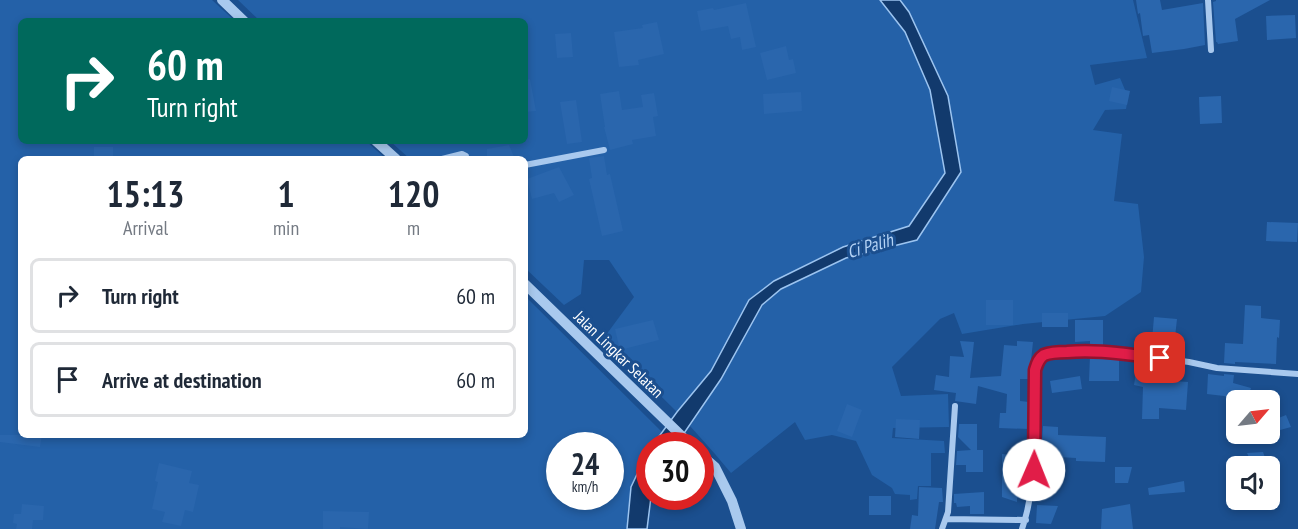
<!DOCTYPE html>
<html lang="en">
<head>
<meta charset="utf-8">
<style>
	body { margin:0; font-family:"PT Sans Narrow",sans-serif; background:#f2f2f3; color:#1f2937; height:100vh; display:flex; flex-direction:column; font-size:22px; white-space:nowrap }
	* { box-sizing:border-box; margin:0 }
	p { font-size:20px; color:#747a83 }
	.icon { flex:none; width:33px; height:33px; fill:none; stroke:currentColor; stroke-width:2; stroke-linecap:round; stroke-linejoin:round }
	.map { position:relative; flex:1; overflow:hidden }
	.side { position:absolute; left:18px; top:156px; width:510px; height:282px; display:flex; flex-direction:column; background:#fff; border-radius:9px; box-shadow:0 3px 9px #0003 }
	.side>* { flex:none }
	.guide { position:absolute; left:18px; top:18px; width:510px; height:126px; border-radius:9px; box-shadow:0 3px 9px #0003; background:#00695c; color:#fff; overflow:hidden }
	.needle { width:39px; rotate:62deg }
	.buttons { position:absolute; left:1226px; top:390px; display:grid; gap:12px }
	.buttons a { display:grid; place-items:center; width:54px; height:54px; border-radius:9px; background:#fff; box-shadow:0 3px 9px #0003; font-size:30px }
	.speed { position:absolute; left:546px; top:432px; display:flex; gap:12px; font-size:30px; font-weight:700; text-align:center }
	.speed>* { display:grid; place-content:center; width:78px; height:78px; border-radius:50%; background:#fff; box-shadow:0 3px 9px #0003; line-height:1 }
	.speed small { font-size:15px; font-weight:400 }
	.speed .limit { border:9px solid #d22; background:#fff; color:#111 }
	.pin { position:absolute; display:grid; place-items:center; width:51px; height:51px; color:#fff; margin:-26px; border-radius:12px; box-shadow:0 3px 9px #0006 }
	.me { position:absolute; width:66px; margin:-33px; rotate:1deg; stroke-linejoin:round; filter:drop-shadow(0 0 4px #0008) }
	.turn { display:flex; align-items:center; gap:21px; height:126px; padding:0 30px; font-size:27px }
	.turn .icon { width:78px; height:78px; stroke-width:2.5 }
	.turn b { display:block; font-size:42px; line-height:51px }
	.eta { display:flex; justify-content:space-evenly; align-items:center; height:102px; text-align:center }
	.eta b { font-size:36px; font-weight:700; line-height:42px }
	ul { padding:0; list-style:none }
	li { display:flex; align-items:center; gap:18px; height:75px; margin:0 12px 9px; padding:0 18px; border:3px solid #e0e1e3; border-radius:9px }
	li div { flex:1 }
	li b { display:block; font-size:22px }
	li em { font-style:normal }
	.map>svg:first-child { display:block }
	.green { fill:#2461a8; fill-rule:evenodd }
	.water { fill:#123a6d; stroke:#9cc4f0; stroke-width:1.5 }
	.building { fill:#2a66ad }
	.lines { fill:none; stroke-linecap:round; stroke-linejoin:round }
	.minor { stroke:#a9c9ee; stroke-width:6 }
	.tertiary { stroke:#a9c9ee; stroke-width:10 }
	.route-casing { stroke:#92132f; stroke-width:15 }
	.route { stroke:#e11d48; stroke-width:10 }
	.labels { text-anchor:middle; stroke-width:6; stroke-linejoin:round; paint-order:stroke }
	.street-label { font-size:16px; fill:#fff; stroke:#1b4f8f }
	.water-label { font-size:18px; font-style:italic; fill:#b5d3f5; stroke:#1b4f8f }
</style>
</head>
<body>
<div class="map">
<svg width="1298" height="529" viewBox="0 0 1298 529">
	<rect width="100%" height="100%" fill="#1b4f8f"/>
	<path class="green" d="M0 0H212L235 21H21V141H366L386 159H21V435H525V296L662 432 652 445 650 446 649 449 631 487 627 529H0ZM560 446H610V496H560Z
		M238 0H880L905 32 930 90 945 173 909 226 843 247 774 281 749 300 711 371 677 412 603 339 634 297 609 260H584L581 294 564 305 525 268V159H410L390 141H525V21H260Z
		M900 0H1133L1147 58 1090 65 1095 85 1120 78 1128 97 1126 109 1105 110 1093 130 1122 134 1114 201 1138 204 1144 257 1141 292 1105 316 1023 324 962 334 954 313 940 319 892 367 901 396 948 394 949 427 893 428 892 438 944 441 945 453H931V486H918L917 499 910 500V495L895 494 892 488 872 475 856 441 832 435 805 440 795 422 731 473 715 454 690 426 721 379 762 305 781 289 846 258 917 240 961 172 948 96 909 12Z"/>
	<path class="water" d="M880 0H900L909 12 948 96 961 172 917 240 846 258 781 289 762 305 721 379 676 445 652 446 677 412 711 371 749 300 774 281 843 247 909 226 945 173 930 90 905 32Z
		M649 449 650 496 651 497 647 529H627L631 487Z"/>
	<path class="building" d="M1136 0H1160L1162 10 1203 3 1205 45 1184 49 1152 53 1149 35 1143 36 1140 13 1138 14Z
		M1216 0H1270L1235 19 1238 41 1218 44 1217 42H1216L1213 2 1216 1Z
		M746 3 756 47 742 50 740 37 731 39 728 26 701 31 697 11 713 8 714 10Z
		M1295 15 1296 38 1267 40 1266 16Z
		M657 22 664 54 638 60 639 65 619 67 614 32 643 28 642 25Z
		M571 33 573 57 557 58 555 34Z
		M786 46 789 60 793 59 796 73 767 80 760 53Z
		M530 79 536 111 525 112V80Z
		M1112 87 1130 91 1127 105 1109 101Z
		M619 91 622 110 643 107 641 95 654 93 658 116 653 117 656 136 632 140 633 144 610 150 604 127H605L600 94Z
		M801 92 802 111 764 114 763 94Z
		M1221 96 1222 123 1200 124 1199 97Z
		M576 100 582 142 567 144 560 102Z
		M509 145 515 159H487V149Z
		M94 147H113V159H94Z
		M604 156 607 175 610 174 623 231 602 236 589 179 592 178 589 158Z
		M559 167 574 195 559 202 554 193 532 199 527 179Z
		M1267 222 1298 223 1297 242 1266 241Z
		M986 300H1013V325H986Z
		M1245 305 1261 306V318L1280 320 1279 338 1277 337 1276 364 1235 362V364L1224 363 1225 343 1243 344Z
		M1042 313H1068V327H1042Z
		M1154 317 1177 319 1174 346 1165 345 1164 353 1151 352Z
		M653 320 659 340 620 350 615 329Z
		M1075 320H1103V346L1090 345V341L1075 342Z
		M960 341 974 342 970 378 1001 376 1004 345 1017 346V341L1033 342 1029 379H1020V401L1029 402V429L999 428 1000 413H1006L1007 394 978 386 976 404 955 401 956 393 934 390 936 375 949 377 950 356 964 357Z
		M1090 356H1104V359L1119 360V381H1089Z
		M1138 360 1162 364 1160 380 1188 382 1186 410 1159 408V419H1142L1143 387 1134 385Z
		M1208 374 1224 376V374L1234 375 1233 383 1251 388 1247 400H1239L1224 396 1207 394Z
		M1080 376 1082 389 1052 393 1050 381Z
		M847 404 862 410 852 437 837 431Z
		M1286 415 1291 427 1269 433V422Z
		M896 419 920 420 919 439 895 437Z
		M959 424H977V450H983V472H966V465H956L957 451 971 450 958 437Z
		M1043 426 1058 427V435L1106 437 1105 462 1076 461V458L1041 456Z
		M0 435H42L40 447 0 442Z
		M1263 452 1268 466H1253L1247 453Z
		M1002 454 1012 455 1015 459H1028L1024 499 1017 498V502L1002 497Z
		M159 463 192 471 189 483 199 485 193 512 185 510 181 526 162 522 165 512 152 509 158 482 155 481Z
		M1115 467H1132L1128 483H1115Z
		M1184 481 1185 492 1149 495 1148 488Z
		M919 487 942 488 943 502H939L935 529H910L912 515 918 516Z
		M984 492V514H970V506L957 507 956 503H954V494Z
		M869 496H891V515H869Z
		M22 504 44 506 43 520H33L32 529H16L17 524 13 523 14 514H21Z
		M1130 504 1133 529H1101L1102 509Z
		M1037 505 1058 506 1051 524 1036 523Z
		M323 511 369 512 368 529 340 527V529H323Z"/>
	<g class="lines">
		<path class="minor" d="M1208 0 1211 50
			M442 159 462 154 466 156V159
			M525 165 604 150
			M946 519 1026 520
			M942 529 948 512 955 406
			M1022 529C1040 476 1032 425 1035 370L1038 361 1044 356 1053 353 1083 350 1108 351 1189 362 1217 368 1298 374"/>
		<path class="tertiary" d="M222 0 244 21
			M376 141 396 159
			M525 284 692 446
			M700 454 715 467 732 501 741 529"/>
	</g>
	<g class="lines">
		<g class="route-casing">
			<path id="route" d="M1034 470 1035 370C1037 364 1038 359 1044 355 1051 352 1060 352 1067 352 1099 349 1129 355 1160 358"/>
		</g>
		<use href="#route" class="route"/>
	</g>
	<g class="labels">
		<g class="street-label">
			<text transform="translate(619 354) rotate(44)" y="6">Jalan Lingkar Selatan</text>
		</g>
		<g class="water-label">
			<text transform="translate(870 246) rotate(-16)" y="6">Ci Palih</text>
		</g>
	</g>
</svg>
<div class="buttons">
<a><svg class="needle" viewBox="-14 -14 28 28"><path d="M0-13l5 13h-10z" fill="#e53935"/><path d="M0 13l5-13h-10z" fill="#747a83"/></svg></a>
<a><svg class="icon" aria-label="sound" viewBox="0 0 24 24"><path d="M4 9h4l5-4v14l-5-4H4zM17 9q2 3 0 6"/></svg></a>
</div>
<div class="speed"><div>24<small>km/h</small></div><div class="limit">30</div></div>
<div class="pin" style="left:1160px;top:358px;background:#d93025"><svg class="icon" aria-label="arrive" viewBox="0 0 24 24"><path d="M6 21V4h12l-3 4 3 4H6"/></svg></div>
<svg class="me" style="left:1034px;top:470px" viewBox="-20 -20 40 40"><circle r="19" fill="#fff"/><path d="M0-13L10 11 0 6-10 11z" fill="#e11d48"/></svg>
<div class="guide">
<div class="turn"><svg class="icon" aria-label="right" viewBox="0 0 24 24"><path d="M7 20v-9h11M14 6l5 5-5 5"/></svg><div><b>60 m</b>Turn right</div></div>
</div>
<section class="side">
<div class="eta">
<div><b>15:13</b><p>Arrival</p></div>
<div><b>1</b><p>min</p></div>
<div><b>120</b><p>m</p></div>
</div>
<ul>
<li><svg class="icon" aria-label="right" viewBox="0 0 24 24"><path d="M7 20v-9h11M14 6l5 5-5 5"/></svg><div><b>Turn right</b></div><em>60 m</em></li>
<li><svg class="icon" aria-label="arrive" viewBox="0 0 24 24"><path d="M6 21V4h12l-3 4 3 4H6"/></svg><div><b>Arrive at destination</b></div><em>60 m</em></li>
</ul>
</section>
</div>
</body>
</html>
